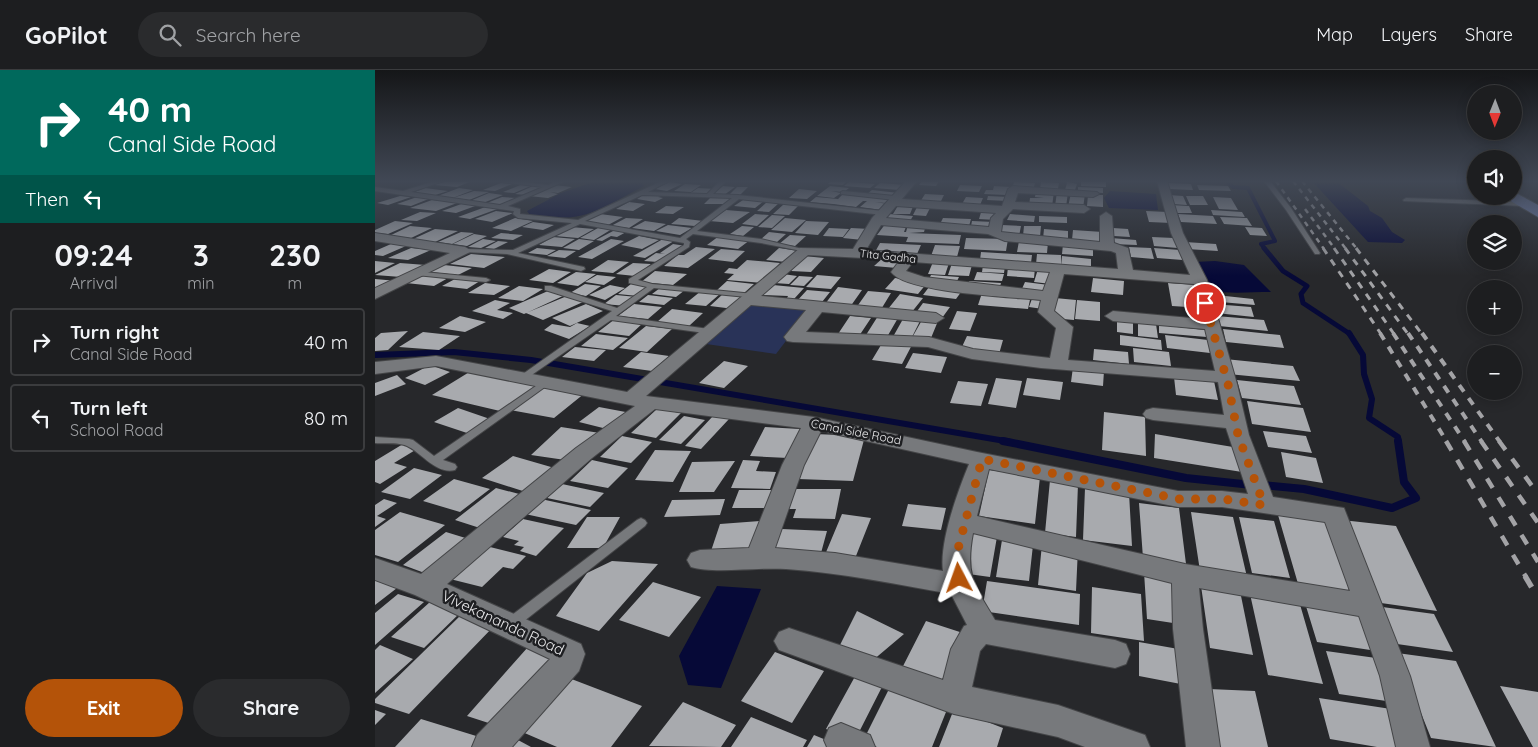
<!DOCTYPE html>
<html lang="en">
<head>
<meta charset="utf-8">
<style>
	body { margin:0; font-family:Quicksand,sans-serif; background:#2a2b2d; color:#f1f3f6; height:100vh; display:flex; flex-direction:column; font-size:19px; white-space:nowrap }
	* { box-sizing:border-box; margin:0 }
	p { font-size:16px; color:#a0a2a5 }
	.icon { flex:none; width:28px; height:28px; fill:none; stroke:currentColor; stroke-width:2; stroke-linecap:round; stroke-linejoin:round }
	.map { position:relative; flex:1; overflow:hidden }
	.drawer { display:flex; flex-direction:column; background:#1d1e20; width:375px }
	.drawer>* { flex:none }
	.guide { background:#00695c; color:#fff; overflow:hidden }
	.needle { width:32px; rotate:181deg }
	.tools { position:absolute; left:1092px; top:15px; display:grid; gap:10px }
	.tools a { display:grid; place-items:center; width:55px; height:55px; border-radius:50%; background:#1d1e20; box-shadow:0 2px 12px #0003,0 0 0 1px #3b3c3e; font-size:25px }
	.pin { position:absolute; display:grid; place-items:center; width:42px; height:42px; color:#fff; margin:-21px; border:2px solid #fff; border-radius:50%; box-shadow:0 1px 5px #0007 }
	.me { position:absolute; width:55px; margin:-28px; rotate:356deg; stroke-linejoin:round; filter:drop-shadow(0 0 4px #0008) }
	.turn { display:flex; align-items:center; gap:18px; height:105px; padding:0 25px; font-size:22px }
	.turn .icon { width:65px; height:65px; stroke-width:2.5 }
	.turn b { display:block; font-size:35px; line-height:42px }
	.then { display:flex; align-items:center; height:48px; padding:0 25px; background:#0003; gap:10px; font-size:19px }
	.eta { display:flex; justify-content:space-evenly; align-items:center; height:85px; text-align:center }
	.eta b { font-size:30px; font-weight:700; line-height:35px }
	.action { display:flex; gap:10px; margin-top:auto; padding:10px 25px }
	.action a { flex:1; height:58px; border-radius:30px; background:#b45309; color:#fff; font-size:20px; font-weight:700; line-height:58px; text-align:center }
	.action a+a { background:#2a2b2d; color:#f1f3f6 }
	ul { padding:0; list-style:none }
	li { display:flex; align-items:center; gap:15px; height:68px; margin:0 10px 8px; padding:0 15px; border:2px solid #3b3c3e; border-radius:5px }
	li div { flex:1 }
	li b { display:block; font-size:19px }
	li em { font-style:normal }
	header { display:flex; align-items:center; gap:30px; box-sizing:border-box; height:70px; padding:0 25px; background:#1d1e20; border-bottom:1px solid #3b3c3e }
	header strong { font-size:24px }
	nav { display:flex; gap:28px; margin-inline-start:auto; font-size:18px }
	.search { width:350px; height:45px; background:#2a2b2d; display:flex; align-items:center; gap:12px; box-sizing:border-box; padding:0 18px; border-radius:28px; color:#a0a2a5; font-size:19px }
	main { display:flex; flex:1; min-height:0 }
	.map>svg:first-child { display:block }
	.green { fill:#293358 }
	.water { fill:#060937 }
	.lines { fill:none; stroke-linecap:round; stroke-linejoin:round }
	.stream-far3 { stroke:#060937; stroke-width:4 }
	.stream-far2 { stroke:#060937; stroke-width:5 }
	.stream-far1 { stroke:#060937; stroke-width:6 }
	.stream { stroke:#060937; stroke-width:8 }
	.building { fill:#a8aaae }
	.service-casing { stroke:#444547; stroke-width:2 }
	.minor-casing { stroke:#444547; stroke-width:2 }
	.primary-casing { stroke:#444547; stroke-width:2 }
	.service { fill:#77797c; fill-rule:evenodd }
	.minor { fill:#77797c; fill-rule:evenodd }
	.primary { fill:#7383b4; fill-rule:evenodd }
	.rail-far4 { stroke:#a3a3a6; stroke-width:2.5; stroke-dasharray:5 5; stroke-linecap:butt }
	.rail-far3 { stroke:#a3a3a6; stroke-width:3; stroke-dasharray:7 7; stroke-linecap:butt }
	.rail-far2 { stroke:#a3a3a6; stroke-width:4; stroke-dasharray:8 8; stroke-linecap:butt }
	.rail-far1 { stroke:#a3a3a6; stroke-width:4.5; stroke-dasharray:11 11; stroke-linecap:butt }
	.rail { stroke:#a3a3a6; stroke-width:5.5; stroke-dasharray:13 13; stroke-linecap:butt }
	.route { stroke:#b45309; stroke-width:9; stroke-dasharray:0 16.2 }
	.labels { text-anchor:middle; stroke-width:5; stroke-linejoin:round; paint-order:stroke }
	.far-street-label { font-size:11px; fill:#e8e8ea; stroke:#1e1f22 }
	.street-label { font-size:12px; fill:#e8e8ea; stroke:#1e1f22 }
	.near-street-label { font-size:15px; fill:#e8e8ea; stroke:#1e1f22 }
</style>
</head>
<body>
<header>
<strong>GoPilot</strong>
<div class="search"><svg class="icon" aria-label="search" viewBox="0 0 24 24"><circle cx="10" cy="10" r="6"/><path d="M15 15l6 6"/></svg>Search here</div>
<nav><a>Map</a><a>Layers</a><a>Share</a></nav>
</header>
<main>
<section class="drawer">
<div class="guide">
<div class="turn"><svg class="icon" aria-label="right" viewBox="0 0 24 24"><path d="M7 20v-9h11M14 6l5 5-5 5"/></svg><div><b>40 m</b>Canal Side Road</div></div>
<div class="then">Then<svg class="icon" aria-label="left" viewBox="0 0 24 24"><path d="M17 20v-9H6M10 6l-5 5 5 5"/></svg></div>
</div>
<div class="eta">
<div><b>09:24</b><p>Arrival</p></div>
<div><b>3</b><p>min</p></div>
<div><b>230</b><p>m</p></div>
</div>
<ul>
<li><svg class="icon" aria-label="right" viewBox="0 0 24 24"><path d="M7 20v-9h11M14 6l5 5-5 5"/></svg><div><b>Turn right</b><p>Canal Side Road</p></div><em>40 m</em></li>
<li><svg class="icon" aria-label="left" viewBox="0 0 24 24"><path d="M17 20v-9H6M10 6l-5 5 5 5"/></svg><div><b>Turn left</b><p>School Road</p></div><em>80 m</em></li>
</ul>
<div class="action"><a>Exit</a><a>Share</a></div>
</section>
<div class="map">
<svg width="1163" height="677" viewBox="0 0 1163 677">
	<rect width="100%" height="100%" fill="#27282b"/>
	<path class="green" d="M372 232 436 238 401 284 324 273Z"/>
	<path class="water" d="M221 111 267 112 269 116C223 140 210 154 155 145L152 141 186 123Z
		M937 111H961L993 136 995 141 1007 148 1017 162 1030 170 1027 173 993 172Z
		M735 121 781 124 783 140 734 138 729 128Z
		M840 191 869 195 896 222C875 222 857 224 836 221L819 192Z
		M342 516 386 519 346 618 313 615 304 586Z"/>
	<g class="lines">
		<path class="stream-far3" d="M851 111 858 117 873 118 900 171 886 174 890 179"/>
		<path class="stream-far2" d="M889 178 908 201 932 216 926 224 928 233 975 264"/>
		<path class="stream-far1" d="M974 263 988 285 989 304 997 329 994 348 1023 367 1024 372
			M0 285 79 282 156 290 636 372"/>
		<path class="stream" d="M628 371 811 408 877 415
			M887 415 929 419 1017 438 1041 428 1029 412 1023 371"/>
	</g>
	<path class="building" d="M69 111H97L82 117 59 115Z
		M456 111H472L468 115 453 114Z
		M547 111H564L561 116 544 115Z
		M690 111 702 114 700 120H690L692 113Z
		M706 111H731V117L706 116Z
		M295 112 307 114 292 121 280 119Z
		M474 112 500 114 495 118 469 116Z
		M639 112 660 113 659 117 638 116Z
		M666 112 684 113 683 119H665Z
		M126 113 137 114 120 121 108 120Z
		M505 113 531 115 525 120 499 118Z
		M793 113 816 114 818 120 795 119Z
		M148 114 158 115 139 123 128 122Z
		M310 114 326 115 316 122 299 121Z
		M179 115 197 117 183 123 175 122 183 124 173 128 154 126Z
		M585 115 607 116 604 122 582 121Z
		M822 115 853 116 856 121 824 120Z
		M158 116 169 117 151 125 140 124Z
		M348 116 360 117 349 125H337Z
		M455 116 474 118 469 122 456 121 466 123 459 128 442 126Z
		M619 116 637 117 632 125 609 124 611 120H618Z
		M362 117H373L365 125H354Z
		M703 117 728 118V123L703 121Z
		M50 118 73 121 57 126 35 124Z
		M84 118 98 120 75 129 60 127Z
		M323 118 342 119 333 126 314 124Z
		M424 119 442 121 432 129 414 128Z
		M497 120 524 123 520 127 492 124Z
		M661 120 679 121 677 137 654 136 655 128H669L660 127Z
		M99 121 114 122 94 130 78 128Z
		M682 122H693L691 137 680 136Z
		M114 123 128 125 108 133 95 131Z
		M696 123 710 124 708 138 693 137Z
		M468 124 516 129 511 133 500 132 513 134 507 140 485 137 492 131H488L481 137 458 134Z
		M550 124 569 125 565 133 545 132Z
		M268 125 286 126 283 127 288 128 280 132 262 129Z
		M713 125H728V137L712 136Z
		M794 125 808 126 812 135 797 134Z
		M25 126 36 127 13 135 2 133Z
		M613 126 634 127 633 131 612 130Z
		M811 126H828L833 135H815Z
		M42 127 56 128 36 136 22 134Z
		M127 127 142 128 127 135 112 133Z
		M336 127H357L350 134H329Z
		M441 127 463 129 458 134 435 132Z
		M591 127 608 128 605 135 587 134Z
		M838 127 856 128 863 140 844 139Z
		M57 130 69 131 82 133 61 141 35 138Z
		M368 130 389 131 380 138 359 136Z
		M254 132 270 134 258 141 241 139Z
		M392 132 404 133 394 142 382 141Z
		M89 133 103 135 81 143 67 141Z
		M409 134 424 135 414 145 398 144Z
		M524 134H539L535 144H518Z
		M543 135 556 136 551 146 538 145Z
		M796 135 814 136 817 143H799Z
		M113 136 125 138 95 149 83 147Z
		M291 136 309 137 298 144 280 143Z
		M607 139 623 140 621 150 604 149Z
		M351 140 375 142 358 153 334 151Z
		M836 140 867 142 870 147 838 145Z
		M121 141 138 143 117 152 100 149Z
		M771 141 793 142 797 153 774 152Z
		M45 142 61 143 42 151 26 150Z
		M225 144 248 147 233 155 209 152Z
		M380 144 394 145 382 156 367 154Z
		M514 144 538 146 535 151 511 150Z
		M635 144 660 146 659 152 632 150Z
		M803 144 838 146 842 154 806 152Z
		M397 145 410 146 397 158 383 157Z
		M664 146 692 147V153L664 152Z
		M845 147 872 148 877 156 849 154Z
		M140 148 158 151 136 161 117 158Z
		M251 148 268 149 254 158 236 156Z
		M304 148 328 151 320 156 296 154Z
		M410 148 431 150 417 162 396 160Z
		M568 148 596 149 594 156 565 154Z
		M20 151 38 153 13 164 0 163V160Z
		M270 151 291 154 279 161 257 158Z
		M431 151 454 152 443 165 420 163Z
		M597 151 619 152 617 157 596 156Z
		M158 152 179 155 168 160 147 157Z
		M511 153 532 154 529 162H531L533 155H551L549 162 534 163 586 165 584 174 531 172 533 167 502 165Z
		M293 155 317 158 305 165 281 161Z
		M627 155 646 156 644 166 626 165Z
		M35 156 57 158 36 168 14 166Z
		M367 156 379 157 368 166 355 164Z
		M649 156H666L665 167 648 166Z
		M196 157 219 159 203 168 180 166Z
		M870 157 887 158 892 166 875 165Z
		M223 158 237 159 219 170 205 168Z
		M454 158 474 159 468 167 448 166Z
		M476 158 495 159 488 170 468 168Z
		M738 158 753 159 755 167 739 166Z
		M60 159 83 161 60 172 36 170Z
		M669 159 693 161V170L668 169Z
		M240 160 253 161 242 167 236 166 227 171 221 170Z
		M698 160 728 162 727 173 697 170Z
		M86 162 99 163 77 174 63 172Z
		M394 162 411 164 402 172 385 170Z
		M126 163 148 165 138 170 116 168Z
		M99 164 112 166 92 176 78 174Z
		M415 165 431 166 420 176 404 174Z
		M264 166 284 170 267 179 246 175Z
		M344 166 375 170 363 179 332 175Z
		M178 167 200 169 187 177 164 175Z
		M777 167 799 168 803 178 779 176Z
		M591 168 633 169 631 181 589 179Z
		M736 168 761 170 762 175 737 174Z
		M108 169 121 171 106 178 93 177Z
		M204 169 219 171 204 180 188 178Z
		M236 169 249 171 217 189 203 187Z
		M288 169 299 171 270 188 258 186Z
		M123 171 133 172 119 179 110 178Z
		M644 171 673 172 672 183 642 182Z
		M810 172 841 174 843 181 812 179Z
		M505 173 546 175 542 184 500 182Z
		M16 174 31 176 8 186 0 185V181Z
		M298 174 311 176 283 192 269 191 281 183 290 184 285 183Z
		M688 174 718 176V186L687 184Z
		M560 175 585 176 582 187 556 186Z
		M321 177 340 179 313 198 289 196 303 185H309Z
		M754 177 776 178 779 189 756 187Z
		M36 178 56 180 33 190 13 188Z
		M162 178 181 180 172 185 153 183Z
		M404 178 424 181 411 192 391 190Z
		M779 178 805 180 808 190 782 188Z
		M346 179 370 181 358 192 333 189Z
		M184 180 201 181 190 188 172 186Z
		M606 182 657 185 656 193 605 190Z
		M96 184 130 187 109 198 75 194Z
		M662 184 686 185V195L661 194Z
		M429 186 449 188 436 202 416 201Z
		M687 186 716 189V199L686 196Z
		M509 187 529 189 522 198 499 196Z
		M233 190 254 192 238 203 216 201Z
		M372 190 405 193 388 213 352 210 359 204 349 203 354 198 362 199Z
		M0 191 20 193 0 203Z
		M558 192 574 193 570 205 553 204Z
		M25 193 51 195 26 207 0 205Z
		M258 193 276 194 260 206 241 204Z
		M577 193 597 195 594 206 573 205Z
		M69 195 97 198 83 205 55 202Z
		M608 195 630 196 629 203 607 202Z
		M633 197 660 198 659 208 632 206Z
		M174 199 196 202 178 213 154 210Z
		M663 199 680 200 676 214 659 212Z
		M280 201 312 204 298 215 266 212Z
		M201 202 221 204 203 216 182 213Z
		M602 202 629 204 627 211 599 210Z
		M408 204 422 206 414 214 399 213Z
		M46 205 73 208 59 216 31 213Z
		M222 205 241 207 229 215 210 212Z
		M442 205 466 207 456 219 431 217Z
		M556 205 584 207 582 211 554 209Z
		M424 206 438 207 429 216 415 215Z
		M520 208 552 213 543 224 510 219Z
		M718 208 749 211 748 225 716 222Z
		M0 209 22 211 0 223Z
		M80 209 105 211 92 219 67 216Z
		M352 211 379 214 369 223 341 221Z
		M594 211 626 213 624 220 592 218Z
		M650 212 674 215 671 224 646 221Z
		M110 213 135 216 119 225 93 223Z
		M557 213 589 218 581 229 548 225Z
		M793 213 822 215 828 238 797 236Z
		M210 214 226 216 211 226 195 223Z
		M256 214 274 217 263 226 243 224Z
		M235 215 250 218 230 230 214 225Z
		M398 215 429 218 419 229 412 228 413 226 388 225Z
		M144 216 168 219 148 231 123 228Z
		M463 217 487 220 475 237 450 234Z
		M285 218 310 220 301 227 277 224Z
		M432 220 455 222 447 232H421Z
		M608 220 656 225 653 239 603 235Z
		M173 221 188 226 149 244 134 238Z
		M326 221 346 223 331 236 310 234Z
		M493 221 516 223 505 241 481 238Z
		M349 223 372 226 359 239 335 236Z
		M525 224 548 228 536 243 513 239Z
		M832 224 878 229 880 235 834 231Z
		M241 225 262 227 251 236 229 234Z
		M273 225 298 228 289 235 264 232Z
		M192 226 208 232 168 250 151 243Z
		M658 226 671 228 668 239 654 237Z
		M680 228 701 230 699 250 677 248Z
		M120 230 135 233 122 240 138 243 128 249 97 241Z
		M702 230 725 232V251L700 249Z
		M548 233 575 237 567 248 540 244Z
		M211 234 228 241 195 256 177 248Z
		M259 234 287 237 273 249 243 246Z
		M838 234 876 237 879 247 841 243Z
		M297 239 328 243 314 256 282 252Z
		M582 241 602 243 595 261 574 259Z
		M85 246 111 252 90 262 64 258Z
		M475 246 496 248 484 266 463 264Z
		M503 246 523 248 512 267 491 265Z
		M841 246 889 250 893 261 844 256Z
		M240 249 268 253 254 266 223 262Z
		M528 249 545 251 537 267 519 265Z
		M547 250 563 251 556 268 538 266Z
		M742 250 758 252V264L742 262Z
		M763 252 781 254 783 268 763 266Z
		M202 253 215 256 194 269 169 260 177 254 195 257Z
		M784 255 830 260 832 267 784 263Z
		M271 256 297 259 272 282 244 278Z
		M848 259 905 265 909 278 851 272Z
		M33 261 13 280 0 281V268L6 263Z
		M48 262 85 266 64 280 24 277Z
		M221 264 253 268 238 280 206 276Z
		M745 265 786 270 787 280 745 275Z
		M790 265 833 270 835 283 792 278Z
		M592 266 628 270 624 284 586 279Z
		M509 270 538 273 527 294 497 290Z
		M200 277 231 280 219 291 187 287Z
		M758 278 794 282 796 296 759 292Z
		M719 279 753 282 754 294 718 290Z
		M266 282 294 286 277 301 248 297Z
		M538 283 572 287 566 303 530 298Z
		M850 289 918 296 925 311 853 304Z
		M349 291 373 296 349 318 324 313Z
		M55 295 75 302 50 315 30 308Z
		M698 297 729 301 728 316 696 312Z
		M96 301 163 315 125 341 57 325Z
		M22 305 31 314 0 326V313Z
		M799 307 839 311 843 330 801 325Z
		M621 308 647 311 641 338 613 334Z
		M652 308 688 312 685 330 648 325Z
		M862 310 919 316 926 335 867 328Z
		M583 311 613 314 606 336 575 333Z
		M167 316 210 323 179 348 135 340Z
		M872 331 928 338 936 362 877 354Z
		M224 337 256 343 236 360 204 352Z
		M83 338 115 349 92 363 59 352Z
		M282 339 306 343 281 368 256 363Z
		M729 342 770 347 771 386 727 380Z
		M309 346 330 350 306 374 284 370Z
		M338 346 354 349 326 379 310 376Z
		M186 357 225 363 197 391 156 385Z
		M390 357 425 359 413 388 375 386Z
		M888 361 931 366 937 383 893 377Z
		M439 364 490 366 478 411 423 409Z
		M780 364 864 378 867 402 779 388Z
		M247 366 277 372 256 393 225 387Z
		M28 374 42 379 19 393 32 397 5 414 0 412V391Z
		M280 380 316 381 298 412 260 410Z
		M906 382 941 388 948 413 911 407Z
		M138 386 183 399 154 423 107 408Z
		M217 390 253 398 233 418 195 411Z
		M368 390 385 391 381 401 401 402 395 419 356 418Z
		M360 391 339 422H304L317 392Z
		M39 398 67 405 35 429 6 422Z
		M614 400 665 407 660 454 604 446Z
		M79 409 115 419 85 442 48 431Z
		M675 410 703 414 701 467 670 463Z
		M187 414 229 423 215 437 172 428Z
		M121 418 148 425 108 459 80 450Z
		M710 418 754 423 757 476 708 470Z
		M417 419H466L460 449 418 448 421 439H411Z
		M364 420H402L397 438H357Z
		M9 429 22 433 2 446 11 449 0 457V435Z
		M166 429 216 440 201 455 150 444Z
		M350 429 345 445 289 447 297 430Z
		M764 433 804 438 811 494 768 488Z
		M533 434 571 438 566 460 527 456Z
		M25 442 70 455 23 492 0 485V460Z
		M816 442 858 447 872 507 825 501Z
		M467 444 496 448 479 491 449 487Z
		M903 445 955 452 985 532 926 524Z
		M212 447H245L228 478H192Z
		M864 447 899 451 915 508 877 503Z
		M148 449 189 458 161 486 145 481 149 477 139 475 144 471 128 467Z
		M967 450 1021 456 1062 541 999 532Z
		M385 451 375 486 334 487 345 454Z
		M595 458 623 461 615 507 586 503Z
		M407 459 452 461 446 483 399 481Z
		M71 462 97 470 55 505 28 495Z
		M627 470 658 475 654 511 621 507Z
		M103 474 151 486 138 499 128 497 107 517 67 507Z
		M667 474 703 478 701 521 663 515Z
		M237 491 283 494 224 561 181 546 212 503Z
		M769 502 806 507 811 555 772 549Z
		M0 508 22 518 0 535Z
		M612 511 705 524 704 555 607 541Z
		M278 512 326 527 294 567 244 550Z
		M826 516 865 521 878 585 835 578Z
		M717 517 766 524 769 571 716 563Z
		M23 524 49 532 0 575V543Z
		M875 524 924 531 948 614 893 605Z
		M55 532 87 541 49 578 16 567Z
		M930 533 987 540 1002 581 942 572Z
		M1000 536 1059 544 1078 582 1015 573Z
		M482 541 529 564 497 591 464 577Z
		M86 545 121 554 34 644 0 633V629Z
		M551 551 591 564 568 618 525 602Z
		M764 572 809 580 811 615 764 606Z
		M5 575 38 589 0 623V580Z
		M153 577 188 587 129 658 92 646Z
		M951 581 1001 588 1018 632 964 624Z
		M400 582 449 601 417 653 366 631Z
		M1022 583 1081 591 1121 677 1056 668Z
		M483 601 510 611 480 670 451 659Z
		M186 605 267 636 236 677H182L138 658Z
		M518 611 575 632 557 677H502L488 671Z
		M1125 616 1163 622V677H1158Z
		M834 619 880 621 893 677H844Z
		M944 628 1016 639 1030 677H1002L955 669Z
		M308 632 361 655 346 677 274 676Z
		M579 639 628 658 622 677H564Z
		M0 640 11 644 0 655Z
		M376 647 432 670 428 677H356Z
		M46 649 111 669 104 677H20Z
		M439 665 468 677H432Z
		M143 670 156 677H137Z"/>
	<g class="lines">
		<g class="service-casing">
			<path id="service" d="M60 111H69L36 122 125 135 168 117 119 111H138L173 115 182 111H190L133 136 145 139V144L203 150 287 111H294L273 122 332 124 345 111H351L338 124 363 125 508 141 511 143 508 145 364 129 322 161 386 169 432 180V182L386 173 318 164 311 169 315 172 314 177 263 210 277 214 379 224 383 226 382 228 279 218 241 246 334 259 337 260V264L236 250 148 311 145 310 143 308 145 306 237 241 170 220V216H176L242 238 272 217 254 213V209L309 175V173L205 154 143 183 209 197 210 199 206 201 132 184 88 182 87 181 90 179 138 180 197 153 143 148 138 144 139 141 0 121V117L28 121ZM267 125 357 128 305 168 210 151Z
				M889 111H895L916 138 945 183 944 184H940L911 140Z
				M468 121 520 126 523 128 520 130 466 124V122Z
				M1031 128 1149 132 1152 134 1149 136 1029 131 1028 130Z
				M38 201 111 208 115 210 111 212 41 205 37 203Z
				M171 309 176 312 174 314 68 390 80 394 82 397 80 400C61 405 46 382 32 376 23 372 9 374 0 373V367L34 369 38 370 59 386Z
				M266 448 270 450 272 453 270 456 139 559 134 561 129 559 127 555 129 551 262 450Z"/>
		</g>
		<g class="minor-casing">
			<path id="minor" d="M531 111H542L527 129 627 136 633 119 638 116 722 122 724 124 718 127 643 123 640 132 709 135 715 139 709 143 638 139 628 149 626 162 725 172V146L731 142 737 146 739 173 753 178 758 200 815 205 796 163 782 111H792L808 163 832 210 862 314 874 365 898 427 969 438 1035 606 1055 677H1021L1005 606 984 546 824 518 828 559 845 677H811L798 559 797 513 598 463C590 505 599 515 620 550L740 570 751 574 755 584 751 594 740 598 611 574 605 581 597 617 683 635 770 665 775 677H710L683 667 579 644 404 580 399 571 404 562 414 558 568 610 576 579 589 556 592 555 576 524C521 514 467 503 411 499 385 497 337 504 316 497L312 490 316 483 325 480 374 478 407 395 426 358 280 339 217 388 72 514 206 574 210 584 204 601 137 677H97L102 665 175 589 40 525 0 510V488L46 504 201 378 260 336 61 296 0 304V292L61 286 252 322 425 178 478 179 497 148ZM521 136 621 143 616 148 614 157 511 148ZM506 155 613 164 630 171 736 181 741 183 743 199 491 180ZM433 185 525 190 516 202C531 223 638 227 666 230L663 242 681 258 675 288 598 279 554 267 431 262 447 242 561 253 569 248 561 243 386 226ZM538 192 675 202 668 221 549 207 531 201ZM689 204 819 214 827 249 738 241 730 246 738 251 830 259 840 301 693 290 698 257 679 241ZM376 235 431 240 409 267 412 271 418 272 553 277 597 289 666 298 843 312 849 345 778 338 771 340 768 344 771 348 778 350 851 358 873 424 847 421H803L602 382 439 347 271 326ZM446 361 594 394C583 421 564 472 568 501L460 483 400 478 429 395ZM614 399 803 437H847L950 452 975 521 810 494 602 446Z
				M0 163 90 177 97 181 0 229V218L75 183 0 171Z
				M466 653 495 665 500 677H452L449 670 454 658Z"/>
		</g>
		<g class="primary-casing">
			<path id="primary" d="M1139 122 1163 135V147L1127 126H1139Z"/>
		</g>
		<use href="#service" class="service"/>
		<use href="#minor" class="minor"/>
		<use href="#primary" class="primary"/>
		<path class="rail-far4" d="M901 111 949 179
			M918 111 971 179
			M927 111 982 179
			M930 139 960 179"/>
		<path class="rail-far3" d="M948 178 1006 264
			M959 178 1019 264
			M970 178 1033 264
			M981 178 1047 264"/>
		<path class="rail-far2" d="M1005 263 1072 372
			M1018 263 1090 372
			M1033 263 1107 372
			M1047 263 1125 372"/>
		<path class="rail-far1" d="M1071 371 1151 507
			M1089 371 1163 492
			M1106 371 1163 453
			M1124 371 1163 424"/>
		<path class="rail" d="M1150 506 1163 528"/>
	</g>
	<linearGradient id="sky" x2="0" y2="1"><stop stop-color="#151618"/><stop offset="0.54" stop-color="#414855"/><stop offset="1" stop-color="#414855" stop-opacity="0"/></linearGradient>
	<rect width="1163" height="206" fill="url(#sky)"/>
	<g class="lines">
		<path class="route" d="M584 508 581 496 583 479 607 389 804 429H847L889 435 863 365 853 314 830 233"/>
	</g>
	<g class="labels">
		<g class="far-street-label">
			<text transform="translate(513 186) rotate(6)" y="4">Tita Gadha</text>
		</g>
		<g class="street-label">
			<text transform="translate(481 362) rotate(11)" y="4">Canal Side Road</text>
		</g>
		<g class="near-street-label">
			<text transform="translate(128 553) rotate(25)" y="5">Vivekananda Road</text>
		</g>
	</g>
</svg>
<div class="tools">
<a><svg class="needle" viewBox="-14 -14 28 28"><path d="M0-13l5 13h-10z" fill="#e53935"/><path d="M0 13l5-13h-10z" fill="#a0a2a5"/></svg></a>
<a><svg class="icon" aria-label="sound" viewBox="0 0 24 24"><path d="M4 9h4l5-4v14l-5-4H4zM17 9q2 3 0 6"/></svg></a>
<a><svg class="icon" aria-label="layers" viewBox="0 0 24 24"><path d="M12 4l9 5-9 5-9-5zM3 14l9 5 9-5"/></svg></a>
<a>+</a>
<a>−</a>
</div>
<div class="pin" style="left:830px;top:233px;background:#d93025"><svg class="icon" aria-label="arrive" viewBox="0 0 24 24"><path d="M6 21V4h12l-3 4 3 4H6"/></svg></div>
<svg class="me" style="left:584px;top:508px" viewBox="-20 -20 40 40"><path d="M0-17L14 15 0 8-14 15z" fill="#b45309" stroke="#fff" stroke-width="4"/></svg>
</div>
</main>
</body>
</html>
